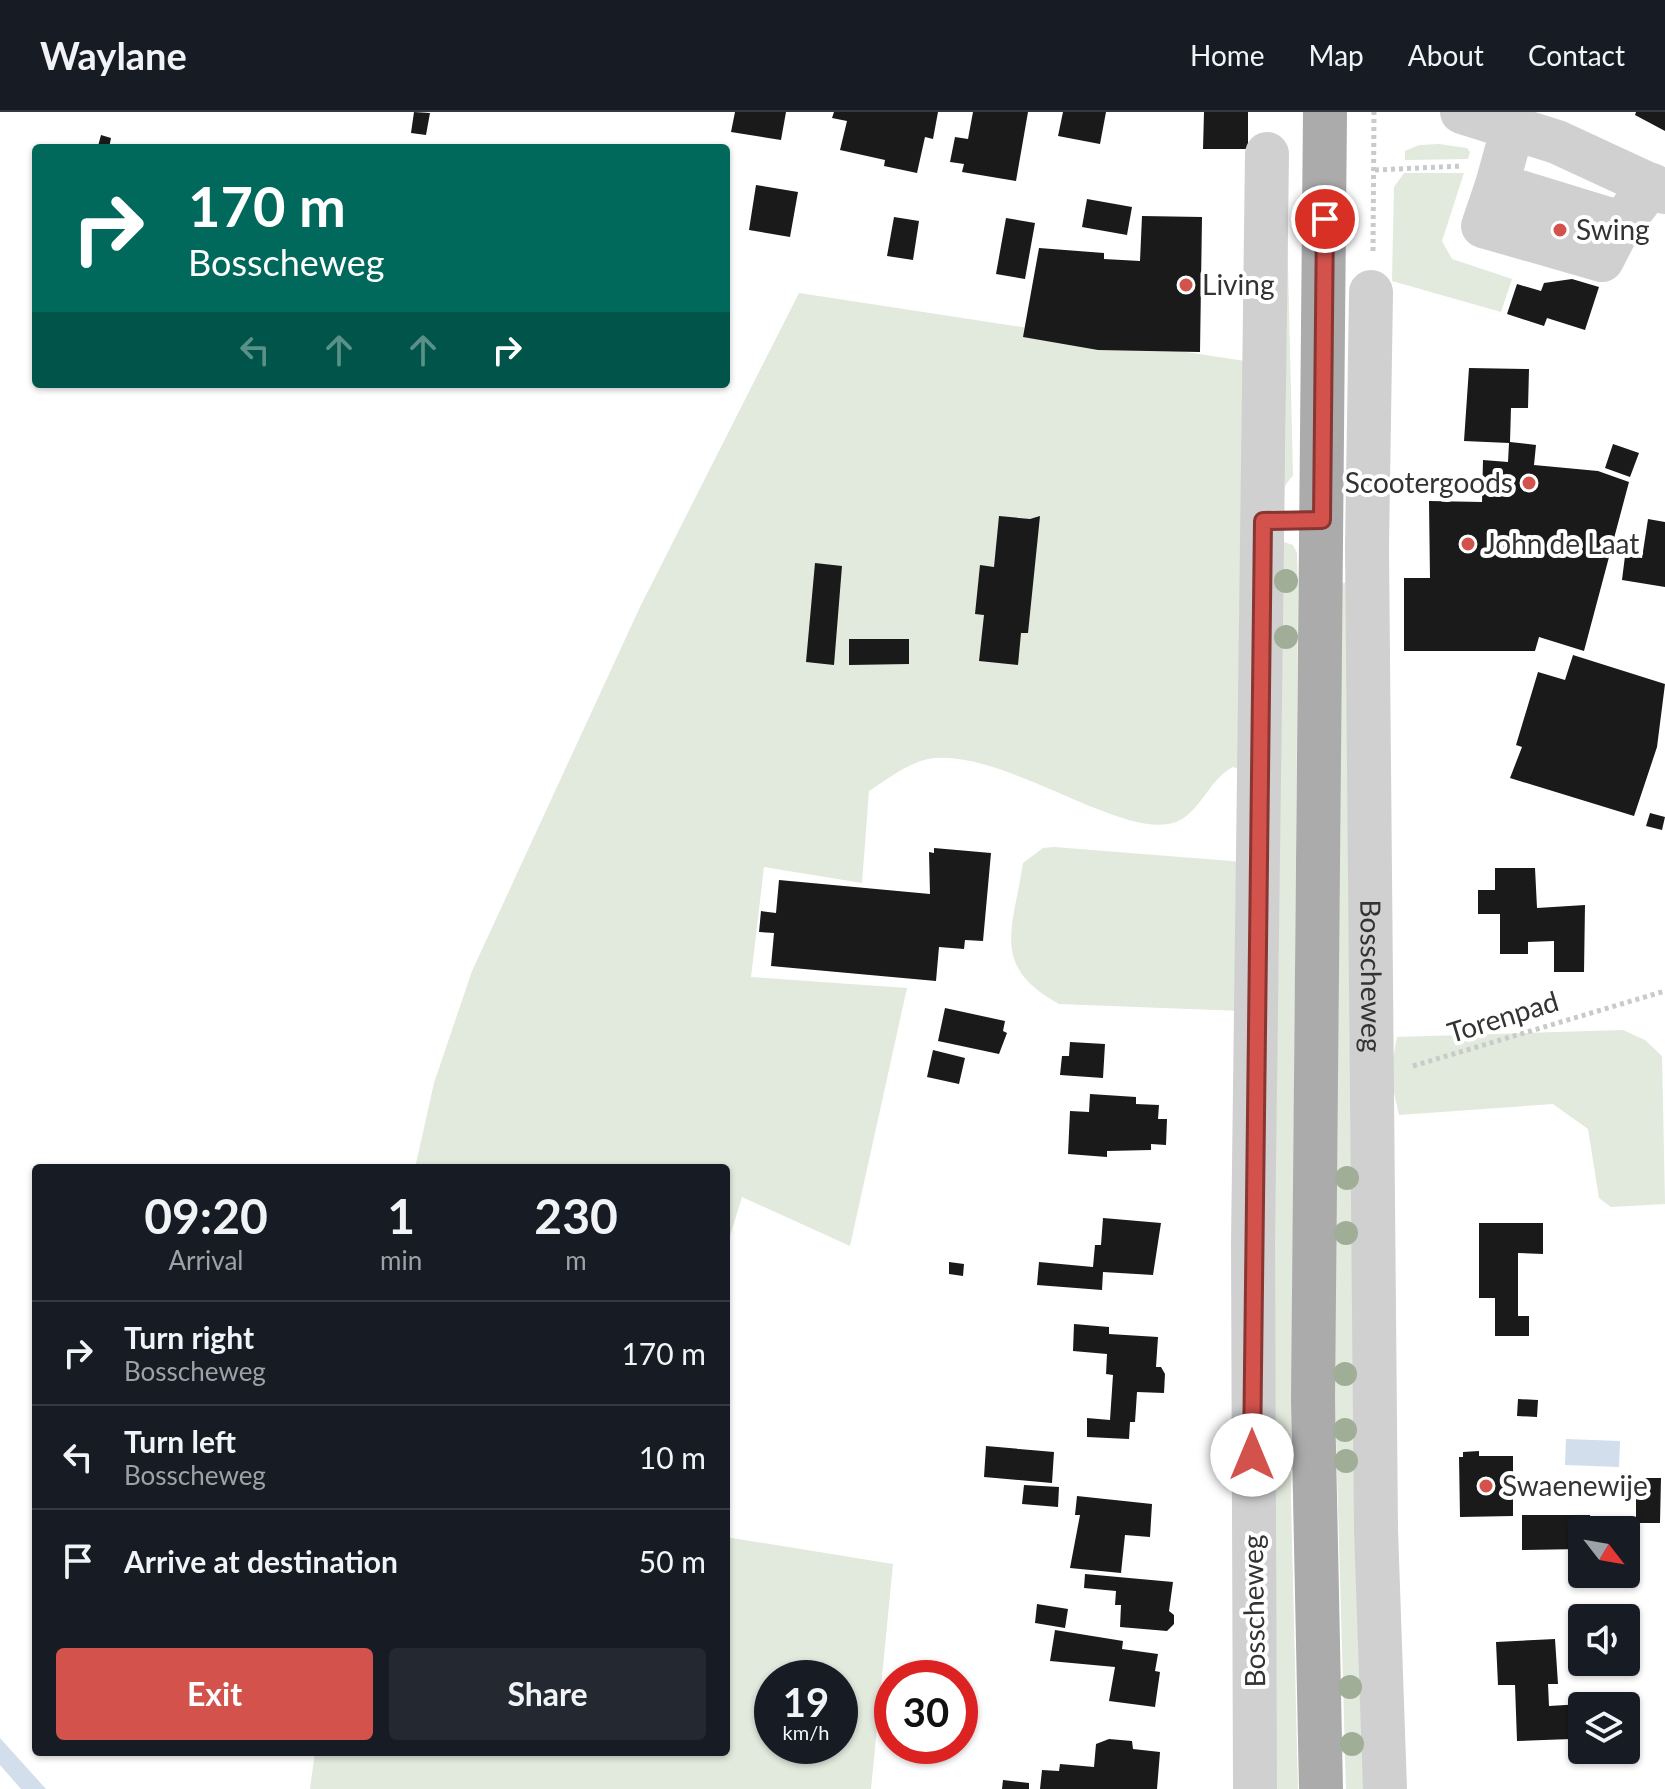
<!DOCTYPE html>
<html lang="en">
<head>
<meta charset="utf-8">
<style>
	body { margin:0; font-family:Lato,sans-serif; background:#242831; color:#f1f3f6; height:100vh; display:flex; flex-direction:column; font-size:30px; white-space:nowrap }
	* { box-sizing:border-box; margin:0 }
	p { font-size:26px; color:#9ea1a6 }
	.icon { flex:none; width:44px; height:44px; fill:none; stroke:currentColor; stroke-width:2; stroke-linecap:round; stroke-linejoin:round }
	.map { position:relative; flex:1; overflow:hidden }
	.details { position:absolute; left:32px; top:1052px; width:698px; height:592px; display:flex; flex-direction:column; background:#171b24; border-radius:8px; box-shadow:0 2px 6px #0004 }
	.details>* { flex:none }
	.guide { position:absolute; left:32px; top:32px; width:698px; height:244px; border-radius:8px; box-shadow:0 2px 6px #0004; background:#00695c; color:#fff; overflow:hidden }
	.needle { width:52px; rotate:121deg }
	.fabs { position:absolute; left:1568px; top:1404px; display:grid; gap:16px }
	.fabs a { display:grid; place-items:center; width:72px; height:72px; border-radius:8px; background:#171b24; box-shadow:0 2px 6px #0004; font-size:40px }
	.speed { position:absolute; left:754px; top:1548px; display:flex; gap:16px; font-size:40px; font-weight:700; text-align:center }
	.speed>* { display:grid; place-content:center; width:104px; height:104px; border-radius:50%; background:#171b24; box-shadow:0 2px 6px #0004; line-height:1 }
	.speed small { font-size:20px; font-weight:400 }
	.speed .limit { border:12px solid #d22; background:#fff; color:#111 }
	.pin { position:absolute; display:grid; place-items:center; width:68px; height:68px; color:#fff; margin:-34px; border:4px solid #fff; border-radius:50%; box-shadow:0 2px 8px #0007 }
	.me { position:absolute; width:88px; margin:-44px; rotate:0deg; stroke-linejoin:round; filter:drop-shadow(0 0 6px #0008) }
	.turn { display:flex; align-items:center; gap:28px; height:168px; padding:0 24px; font-size:36px }
	.turn .icon { width:104px; height:104px; stroke-width:2.5 }
	.turn b { display:block; font-size:56px; line-height:68px }
	.lanes { display:flex; align-items:center; height:76px; padding:0 24px; background:#0003; justify-content:center; gap:40px; direction:ltr }
	.lanes .off { opacity:.35 }
	.eta { display:flex; justify-content:space-evenly; align-items:center; height:136px; text-align:center }
	.eta b { font-size:48px; font-weight:700; line-height:56px }
	.primary-button { display:flex; gap:16px; margin-top:auto; padding:16px 24px }
	.primary-button a { flex:1; height:92px; border-radius:8px; background:#d3524c; color:#fff; font-size:32px; font-weight:700; line-height:92px; text-align:center }
	.primary-button a+a { background:#242831; color:#f1f3f6 }
	ul { padding:0; list-style:none }
	li { display:flex; align-items:center; gap:24px; height:104px; padding:0 24px; border-top:2px solid #363941 }
	li div { flex:1 }
	li b { display:block; font-size:30px }
	li em { font-style:normal }
	header { display:flex; align-items:center; gap:48px; box-sizing:border-box; height:112px; padding:0 40px; background:#171b24; border-bottom:2px solid #363941 }
	header strong { font-size:38px }
	nav { display:flex; gap:44px; margin-inline-start:auto; font-size:28px }
	.map>svg:first-child { display:block }
	.green { fill:#e2e9dd; fill-rule:evenodd }
	.water { fill:#d2deeb }
	.building { fill:#1a1a1a }
	.lines { fill:none; stroke-linecap:round; stroke-linejoin:round }
	.path { stroke:#cacaca; stroke-width:5; stroke-dasharray:4 4; stroke-linecap:butt }
	.minor { stroke:#d0d0d0; stroke-width:44 }
	.major { stroke:#ababab; stroke-width:44 }
	.tree { fill:#a0ae98 }
	.route-casing { stroke:#893531; stroke-width:20 }
	.route { stroke:#d3524c; stroke-width:14 }
	.poi-dot { fill:#d3524c; stroke:#fff; stroke-width:3 }
	.labels { text-anchor:middle; stroke-width:8; stroke-linejoin:round; paint-order:stroke }
	.poi-label { font-size:28px; fill:#333; stroke:#fff; text-anchor:start }
	.street-label { font-size:28px; fill:#333; stroke:#fff }
</style>
</head>
<body>
<header>
<strong>Waylane</strong>
<nav><a>Home</a><a>Map</a><a>About</a><a>Contact</a></nav>
</header>
<div class="map">
<svg width="1665" height="1677" viewBox="0 0 1665 1677">
	<rect width="100%" height="100%" fill="#fff"/>
	<path class="green" d="M1439 32 1467 36 1470 40 1468 47 1405 48V39L1419 33Z
		M1404 61H1464L1442 129 1452 147 1512 167 1501 200 1392 169 1394 75Z
		M1287 113 1293 363 1285 374Z
		M799 181 1258 251 1245 659 1233 655C1209 667 1200 701 1176 710 1123 730 1001 634 928 647 908 651 886 668 869 679L862 771 764 755 751 865 907 876 850 1134 742 1085 726 1137V1056H415L434 971 472 859 640 495Z
		M1284 430 1293 433 1297 441 1298 485 1291 1387 1298 1677H1268L1276 431Z
		M1349 469 1372 1677H1346L1334 1254 1341 472Z
		M1054 735 1244 750 1242 899 1059 892C990 854 1013 818 1023 751L1043 736Z
		M1623 918 1645 928 1662 944 1665 1092 1611 1095 1599 1086 1588 1017 1553 992 1399 1003 1390 963 1397 925Z
		M726 1425 893 1452 871 1677H310L315 1640H726ZM772 1566H840V1634H772Z"/>
	<path class="water" d="M1566 1327 1620 1329 1619 1355 1565 1353Z
		M0 1626 46 1677H21L0 1653Z"/>
	<path class="building" d="M414 0 430 1 426 23 411 21Z
		M735 0H786L781 28 731 20Z
		M834 0H938L933 27 925 25 917 61 884 54 885 48 840 38 847 9 832 6Z
		M973 0H1028L1016 69 962 60 964 52 950 50 955 25 968 27Z
		M1063 0H1106L1100 32 1058 24Z
		M1204 0H1248V37H1203Z
		M1636 0H1665V19L1635 3Z
		M101 23 111 26 109 36 98 34Z
		M756 73 798 80 790 125 749 118Z
		M1087 87 1132 95 1127 123 1082 115Z
		M1142 104 1202 105 1200 240 1098 238 1023 225 1039 136 1104 141V147L1140 149Z
		M894 105 919 109 913 148 887 144Z
		M1006 106 1035 111 1025 167 996 162Z
		M1572 167 1599 175 1585 218 1547 206 1544 214 1507 202 1517 172 1541 179 1544 171Z
		M1469 256 1529 257 1528 296H1511L1510 330 1536 333 1534 353 1598 359 1629 370 1584 539 1539 525 1535 539H1404V466H1430L1429 389 1482 390 1483 348 1508 350 1509 331 1464 329Z
		M1613 332 1639 341 1630 365 1605 356Z
		M999 404 1030 407 1040 404 1028 521H1021L1018 553 979 549 984 503 975 502 980 453 994 455Z
		M1648 407 1665 410V475L1622 468 1625 444 1642 446Z
		M815 451 842 454 834 553 806 550Z
		M849 527H909V552L849 553Z
		M1573 543 1665 572 1657 635 1634 704 1510 666 1522 635 1516 633 1538 560 1565 568Z
		M1650 701 1665 705 1662 718 1646 714Z
		M934 736 991 741 983 829 965 828 964 837 939 835 936 869 771 854 774 821 759 820 761 799 776 801 779 768 930 782 929 740 934 741Z
		M1495 756H1535L1537 796 1585 793 1584 860H1554V829L1528 830V842H1500V802H1478V778H1495Z
		M945 896 1005 909 1003 919 1007 921 999 942 938 929Z
		M1070 930 1105 932 1103 966 1060 963 1062 944H1069Z
		M933 938 965 946 959 972 927 965Z
		M1090 982 1136 985V992L1159 993 1158 1007H1167L1166 1033 1151 1032V1038L1107 1039V1045L1068 1042 1070 999 1089 1000Z
		M1103 1106 1161 1111 1153 1163 1103 1160 1102 1178 1037 1173 1039 1150 1093 1155 1095 1133H1101Z
		M1479 1111H1543V1142L1518 1141V1204H1529V1224H1495V1186H1479Z
		M949 1150 964 1152 963 1164 949 1162Z
		M1074 1212 1109 1215V1222L1158 1225 1156 1255H1161L1165 1262 1164 1281 1137 1280 1135 1310H1130L1129 1327 1087 1325V1306L1110 1308 1113 1263 1106 1262 1107 1242 1073 1239Z
		M1518 1287 1538 1288 1537 1305 1517 1304Z
		M986 1334 1054 1340 1052 1371 984 1365Z
		M1479 1339V1344H1513V1404L1460 1405 1459 1345H1463V1340Z
		M1636 1366H1661L1660 1411H1636Z
		M1024 1373 1059 1375 1058 1395 1022 1392Z
		M1077 1384 1152 1392 1150 1425 1125 1423 1121 1461 1070 1456 1080 1403H1075Z
		M1522 1403H1590L1591 1408H1607V1418H1582V1437L1522 1438Z
		M1085 1462 1173 1470 1169 1499 1174 1503V1512L1167 1519 1120 1515 1121 1493H1115L1116 1479 1084 1476Z
		M1037 1492 1068 1497 1065 1516 1035 1511Z
		M1055 1518 1123 1529 1122 1537 1158 1542 1155 1559 1160 1560 1155 1595 1109 1589 1115 1555 1050 1549Z
		M1555 1527 1558 1572H1548L1549 1594 1582 1592V1631L1571 1632V1627L1517 1629 1515 1573H1498L1496 1530Z
		M1109 1627 1132 1629 1133 1637 1160 1640 1157 1677H1040L1042 1658 1059 1659 1060 1652 1094 1655 1096 1632Z
		M1003 1668 1029 1671V1677H1002Z"/>
	<g class="lines">
		<path class="path" d="M1375 58 1462 54
			M1373 139 1374 0
			M1413 954 1665 879"/>
		<g class="minor">
			<path d="M1462 0 1557 30 1665 80"/>
			<path d="M1513 15 1497 73 1621 111 1652 73"/>
			<path d="M1497 73 1483 114 1602 148 1621 111"/>
			<path id="s1" d="M1371 180 1367 435 1376 1418 1385 1677"/>
			<path d="M1255 1677 1253 1131 1267 42"/>
		</g>
		<path class="major" d="M1321 1677 1313 1288 1325 0"/>
	</g>
	<g class="tree">
		<circle cx="1286" cy="469" r="12"/>
		<circle cx="1286" cy="525" r="12"/>
		<circle cx="1347" cy="1066" r="12"/>
		<circle cx="1346" cy="1121" r="12"/>
		<circle cx="1345" cy="1262" r="12"/>
		<circle cx="1345" cy="1318" r="12"/>
		<circle cx="1346" cy="1349" r="12"/>
		<circle cx="1280" cy="1354" r="12"/>
		<circle cx="1350" cy="1575" r="12"/>
		<circle cx="1352" cy="1632" r="12"/>
	</g>
	<g class="lines">
		<g class="route-casing">
			<path id="route" d="M1252 1343 1263 409 1322 408 1325 107"/>
		</g>
		<use href="#route" class="route"/>
	</g>
	<g class="poi-dot">
		<circle cx="1560" cy="118" r="8"/>
		<circle cx="1186" cy="173" r="8"/>
		<circle cx="1529" cy="371" r="8"/>
		<circle cx="1468" cy="432" r="8"/>
		<circle cx="1486" cy="1374" r="8"/>
	</g>
	<g class="labels">
		<g class="poi-label">
			<text x="1576" y="128">Swing</text>
			<text x="1202" y="183">Living</text>
			<text x="1513" y="381" text-anchor="end">Scootergoods</text>
			<text x="1484" y="442">John de Laat</text>
			<text x="1502" y="1384">Swaenewije</text>
		</g>
		<g class="street-label">
			<text dy="10" stroke="none"><textPath href="#s1" startOffset="684">Bosscheweg</textPath></text>
			<text transform="translate(1503 905) rotate(-17)" y="10">Torenpad</text>
			<text transform="translate(1254 1499) rotate(-91)" y="10">Bosscheweg</text>
		</g>
	</g>
</svg>
<div class="fabs">
<a><svg class="needle" viewBox="-14 -14 28 28"><path d="M0-13l5 13h-10z" fill="#e53935"/><path d="M0 13l5-13h-10z" fill="#9ea1a6"/></svg></a>
<a><svg class="icon" aria-label="sound" viewBox="0 0 24 24"><path d="M4 9h4l5-4v14l-5-4H4zM17 9q2 3 0 6"/></svg></a>
<a><svg class="icon" aria-label="layers" viewBox="0 0 24 24"><path d="M12 4l9 5-9 5-9-5zM3 14l9 5 9-5"/></svg></a>
</div>
<div class="speed"><div>19<small>km/h</small></div><div class="limit">30</div></div>
<div class="pin" style="left:1325px;top:107px;background:#d93025"><svg class="icon" aria-label="arrive" viewBox="0 0 24 24"><path d="M6 21V4h12l-3 4 3 4H6"/></svg></div>
<svg class="me" style="left:1252px;top:1343px" viewBox="-20 -20 40 40"><circle r="19" fill="#fff"/><path d="M0-13L10 11 0 6-10 11z" fill="#d3524c"/></svg>
<div class="guide">
<div class="turn"><svg class="icon" aria-label="right" viewBox="0 0 24 24"><path d="M7 20v-9h11M14 6l5 5-5 5"/></svg><div><b>170 m</b>Bosscheweg</div></div>
<div class="lanes"><svg class="icon off" aria-label="left" viewBox="0 0 24 24"><path d="M17 20v-9H6M10 6l-5 5 5 5"/></svg><svg class="icon off" aria-label="ahead" viewBox="0 0 24 24"><path d="M12 20V5M6 11l6-6 6 6"/></svg><svg class="icon off" aria-label="ahead" viewBox="0 0 24 24"><path d="M12 20V5M6 11l6-6 6 6"/></svg><svg class="icon" aria-label="right" viewBox="0 0 24 24"><path d="M7 20v-9h11M14 6l5 5-5 5"/></svg></div>
</div>
<section class="details">
<div class="eta">
<div><b>09:20</b><p>Arrival</p></div>
<div><b>1</b><p>min</p></div>
<div><b>230</b><p>m</p></div>
</div>
<ul>
<li><svg class="icon" aria-label="right" viewBox="0 0 24 24"><path d="M7 20v-9h11M14 6l5 5-5 5"/></svg><div><b>Turn right</b><p>Bosscheweg</p></div><em>170 m</em></li>
<li><svg class="icon" aria-label="left" viewBox="0 0 24 24"><path d="M17 20v-9H6M10 6l-5 5 5 5"/></svg><div><b>Turn left</b><p>Bosscheweg</p></div><em>10 m</em></li>
<li><svg class="icon" aria-label="arrive" viewBox="0 0 24 24"><path d="M6 21V4h12l-3 4 3 4H6"/></svg><div><b>Arrive at destination</b></div><em>50 m</em></li>
</ul>
<div class="primary-button"><a>Exit</a><a>Share</a></div>
</section>
</div>
</body>
</html>
